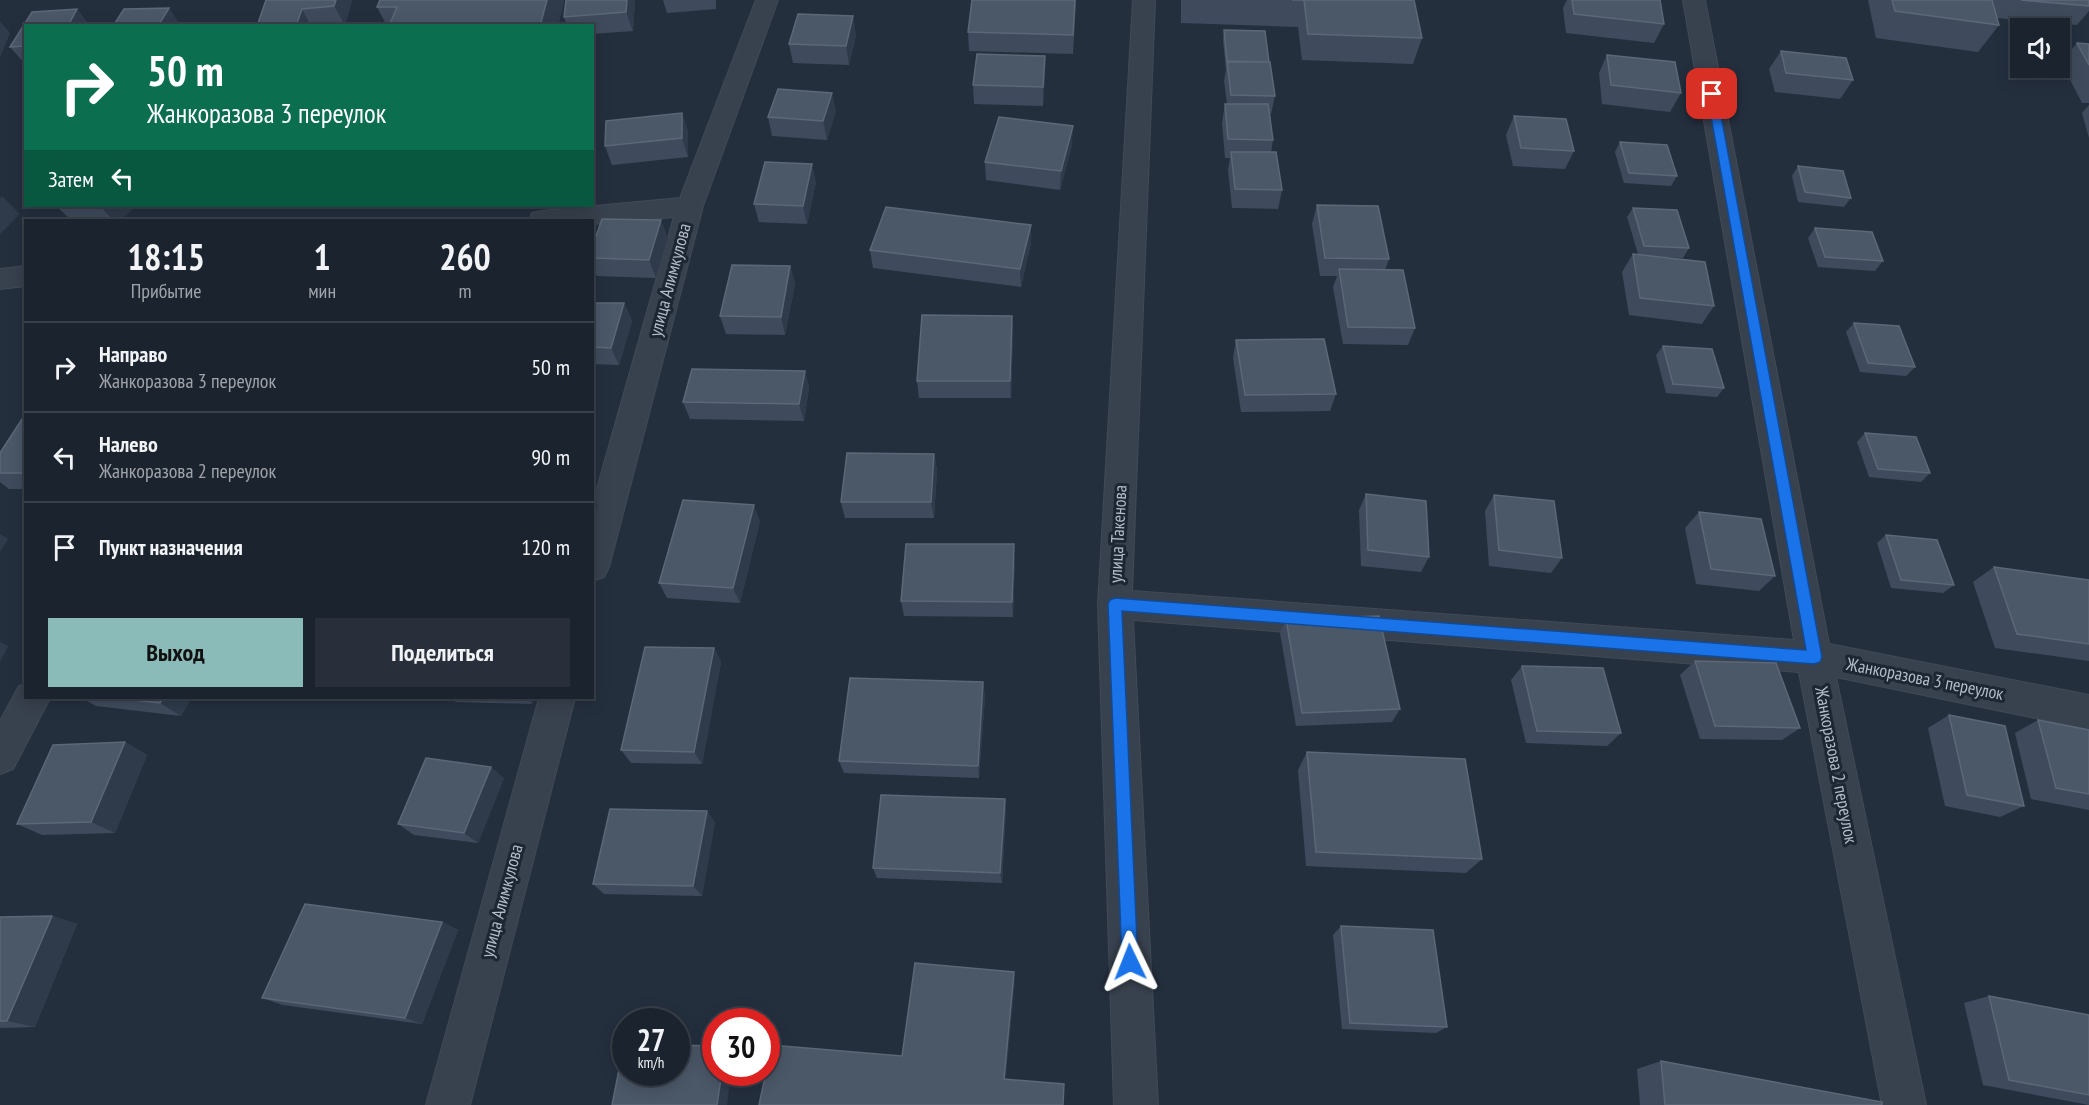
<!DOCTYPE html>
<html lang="ru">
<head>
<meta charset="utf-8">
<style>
	body { margin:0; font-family:"PT Sans Narrow",sans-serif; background:#282f3a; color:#f1f3f6; height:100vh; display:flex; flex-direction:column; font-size:22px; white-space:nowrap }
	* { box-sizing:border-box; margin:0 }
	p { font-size:20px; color:#a0a4aa }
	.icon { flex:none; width:33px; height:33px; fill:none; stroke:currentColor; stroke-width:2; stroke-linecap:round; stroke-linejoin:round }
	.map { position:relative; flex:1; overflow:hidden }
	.panel { position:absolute; left:24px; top:219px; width:570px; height:480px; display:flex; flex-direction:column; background:#1b232e; border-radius:0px; box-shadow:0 3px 15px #0003,0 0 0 2px #39404a }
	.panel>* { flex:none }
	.hud { position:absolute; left:24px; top:24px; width:570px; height:183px; border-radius:0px; box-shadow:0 3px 15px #0003,0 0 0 2px #39404a; background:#0b6e4f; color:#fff; overflow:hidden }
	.buttons { position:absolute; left:2010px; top:18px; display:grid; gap:12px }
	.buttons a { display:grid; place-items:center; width:60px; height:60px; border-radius:0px; background:#1b232e; box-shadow:0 3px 15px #0003,0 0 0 2px #39404a; font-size:30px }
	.speed { position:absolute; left:612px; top:1008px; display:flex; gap:12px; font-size:30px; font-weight:700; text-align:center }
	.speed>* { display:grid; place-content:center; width:78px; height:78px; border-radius:50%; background:#1b232e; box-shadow:0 3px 15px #0003,0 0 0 2px #39404a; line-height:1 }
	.speed small { font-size:15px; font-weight:400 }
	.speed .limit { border:9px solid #d22; background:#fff; color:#111 }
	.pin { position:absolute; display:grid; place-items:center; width:51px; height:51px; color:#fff; margin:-26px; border-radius:12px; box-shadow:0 3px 9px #0006 }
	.me { position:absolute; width:66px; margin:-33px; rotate:358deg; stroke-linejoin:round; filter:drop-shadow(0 0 4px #0008) }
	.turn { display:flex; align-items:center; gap:21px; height:126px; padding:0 24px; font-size:27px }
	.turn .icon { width:78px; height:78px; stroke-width:2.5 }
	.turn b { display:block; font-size:42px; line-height:51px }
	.then { display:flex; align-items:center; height:57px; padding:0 24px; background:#0003; gap:12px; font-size:22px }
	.eta { display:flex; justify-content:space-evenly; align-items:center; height:102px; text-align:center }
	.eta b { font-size:36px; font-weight:600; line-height:42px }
	.cta { display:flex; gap:12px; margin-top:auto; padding:12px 24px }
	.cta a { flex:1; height:69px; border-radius:0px; background:#8bbbb9; color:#111; font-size:24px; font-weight:600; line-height:69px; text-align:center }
	.cta a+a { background:#282f3a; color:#f1f3f6 }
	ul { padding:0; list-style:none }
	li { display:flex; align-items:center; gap:18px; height:90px; padding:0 24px; border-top:2px solid #39404a }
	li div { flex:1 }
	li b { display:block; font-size:22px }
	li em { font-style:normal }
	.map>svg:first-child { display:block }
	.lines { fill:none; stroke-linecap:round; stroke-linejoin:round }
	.minor-casing { stroke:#414a57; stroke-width:2 }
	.minor { fill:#38414e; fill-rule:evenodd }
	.wall { fill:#3f4b5c }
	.shaded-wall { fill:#2f3b4b }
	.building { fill:#4b5868; stroke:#5c6777; stroke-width:1.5 }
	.route { fill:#1a73e8; stroke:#114b97; stroke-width:1.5 }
	.labels { text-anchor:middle; stroke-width:6; stroke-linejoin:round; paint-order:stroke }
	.street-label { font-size:18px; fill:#b4bcc9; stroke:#1d2633 }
</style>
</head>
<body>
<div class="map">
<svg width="2089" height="1105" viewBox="0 0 2089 1105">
	<rect width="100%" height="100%" fill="#242f3e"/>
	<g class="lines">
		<g class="minor-casing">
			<path id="minor" d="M756 0H778L703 206 609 567 604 577 592 581V506L674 217 592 224V220H529L532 213 542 211 680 198Z
				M1133 0H1155L1132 591 1794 640 1683 0H1705L1829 644 2089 695V729L1836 677 1926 1105H1882L1799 672 1133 620 1158 1105H1114L1098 604Z
				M26 266V286L0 289V269Z
				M26 684V698H50L13 769 0 774V721L19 686Z
				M539 698H575L470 1105H426Z"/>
		</g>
		<use href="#minor" class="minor"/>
	</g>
	<path class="wall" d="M266 0H352L345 25 257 26Z
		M380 0H564L558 26H387L377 7Z
		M566 0H635L633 31 592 34V26H567L564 17Z
		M663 0H716V9L667 13Z
		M1076 0 1073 54 969 51 968 32Z
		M1181 0H1414L1422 38 1413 64 1302 60 1298 27 1181 23Z
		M1567 0H1660L1664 24 1654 43 1566 33 1563 8Z
		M1868 0H2089V11L2077 25 1997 18 1999 25 1978 52 1876 38Z
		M77 9 90 26H26V65L10 47 32 12Z
		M1224 30 1275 96 1271 114H1270L1273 140 1271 152 1282 190 1278 209 1232 208 1228 170 1230 158H1225L1222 123 1225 104H1227L1224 81 1226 70 1223 40Z
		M856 35 849 65 793 63 789 44Z
		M2077 43 2089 44V103H2082L2061 62Z
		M1781 51 1853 80 1840 99 1775 92 1769 69Z
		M1607 55 1681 93 1670 112 1602 104 1599 73Z
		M1045 75 1043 106 974 104 973 85Z
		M2089 105V138L2082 113Z
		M836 111 827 140 772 136 768 117Z
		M682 113 688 132V157L612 165 605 146Z
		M1514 116 1574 151 1565 169 1513 166 1506 135Z
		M1620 142 1677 176 1671 186 1624 183 1615 152Z
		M1072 145 1060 190 986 180 985 162Z
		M1798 166 1851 198 1844 207 1798 202 1792 176Z
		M816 182 807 224 759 222 754 204Z
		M1317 205 1389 259 1385 270 1415 328 1408 345 1343 344 1333 287 1337 276H1320L1312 224Z
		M56 206H135L122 220H87L68 217Z
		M1633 208 1689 248 1683 258 1649 256 1714 306 1702 324 1629 315 1622 272 1633 254H1638L1627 217Z
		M1031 225V243L1021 287 873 268 870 250Z
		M1815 228 1883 261 1875 271 1818 267 1808 238Z
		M668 238 656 278 597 276 592 266V248Z
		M790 266 795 284 785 335 726 334 720 316Z
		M592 303H624L632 321 619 365 592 364Z
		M1012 316 1013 334 1011 398H919L917 381Z
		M1854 323 1915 367 1906 376 1860 372 1846 332Z
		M1236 340 1336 394 1330 411 1241 412 1233 358Z
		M1663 346 1724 388 1717 397 1666 393 1656 355Z
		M805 371 809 388 804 421 690 419 683 402Z
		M26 416V489H9L0 482V453Z
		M1865 433 1930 473 1921 482 1869 477 1857 442Z
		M934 454 937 470 934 518H845L841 502Z
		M1366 494 1429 557 1421 572 1361 566 1359 510Z
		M1494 495 1562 558 1551 573 1489 566 1485 511Z
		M1699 512 1775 576 1759 591 1696 584 1685 528Z
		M760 521 740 603 667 598 659 583Z
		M1886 535 1954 585 1943 593 1891 588 1877 543Z
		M1015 559 1013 617 904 616 901 601Z
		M1994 567 2089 580V661L1995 648 1973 582Z
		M1286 619 1400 709 1392 722 1296 726 1280 633Z
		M714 648 721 662 702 764 631 763 621 750Z
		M1695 661 1800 728 1782 740 1700 739 1680 675Z
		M1522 666 1621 733 1607 746 1526 743 1511 680Z
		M983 682 985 696 979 778 844 773 839 761Z
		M82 698H191L181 716 96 706Z
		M451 698H534L532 704 456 702Z
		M1949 715 2024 806 2000 817 1945 806 1928 728Z
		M2038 720 2089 730V810L2031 799 2015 733Z
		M125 742 147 755 115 833 42 835 17 824Z
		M1307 752 1482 859 1466 873 1306 866 1298 770Z
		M504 778 478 843 414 835 398 824Z
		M1005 799 1006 810 1002 883 877 878 873 868Z
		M715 822 702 896 604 894 593 884Z
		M52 916 77 924 35 1027 0 1028V917Z
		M442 922 458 930 422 1024 283 1005 262 998Z
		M1341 926 1447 1027 1436 1033 1342 1029 1333 935Z
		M1989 996 2089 1015V1105L1983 1085 1964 1003Z
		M1661 1061 1882 1105H1640L1637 1069Z"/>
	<path class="shaded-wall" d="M336 0H352L345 25 334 6Z
		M547 0H564L558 26H540Z
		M627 0H635L633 31 626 12Z
		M169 8 181 26H158Z
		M77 9 90 26H68Z
		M302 9 311 26H299L297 23Z
		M853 16 856 35 849 65 846 46Z
		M0 21 10 33 0 58Z
		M1045 56V75L1043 106V87Z
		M832 93 836 111 827 140 823 121Z
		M682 113 688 132V157L682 138Z
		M1073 126 1072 145 1060 190 1061 171Z
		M812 164 816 182 807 224 803 206Z
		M2 196 20 214 0 234V198Z
		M102 206H135L122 220H113L101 207Z
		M661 220 668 238 656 278 649 260Z
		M1031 225V243L1021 287 1020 269Z
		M790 266 795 284 785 335 781 317Z
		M624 303 632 321 619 365 611 348Z
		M1012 316 1013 334 1011 398 1010 381Z
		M805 371 809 388 804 421 799 404Z
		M934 454 937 470 934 518 931 502Z
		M592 496 598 505 592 525Z
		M754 505 760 521 740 603 733 588Z
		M0 534 8 539 0 552Z
		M1014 544 1015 559 1013 617 1012 602Z
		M0 642 8 646 0 662Z
		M714 648 721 662 702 764 694 752Z
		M983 682 985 696 979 778 978 766Z
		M163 698H191L181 716 160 703Z
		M527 698H534L532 704Z
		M125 742 147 755 115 833 91 822Z
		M491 767 504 778 478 843 464 833Z
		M1005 799 1006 810 1002 883 1000 873Z
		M707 811 715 822 702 896 693 886Z
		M52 916 77 924 35 1027 7 1021Z
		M442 922 458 930 422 1024 405 1018Z
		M1014 972 1015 982 1005 1086 1004 1079Z
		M722 1072H731L727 1105H717Z"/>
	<path class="building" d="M266 0H336L334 6 302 9 297 23 257 26Z
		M380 0H547L540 26H389L397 7H377Z
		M566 0H627L626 12 564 17Z
		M972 0H1075L1073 35 968 32Z
		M1292 0H1414L1422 38 1308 34 1304 0Z
		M1572 0H1660L1664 24 1574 14Z
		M1892 0H1992L1999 25 1895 11Z
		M2021 0H2089V6Z
		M169 8 158 26H113L124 9Z
		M77 9 68 26H26V46L10 47 32 12Z
		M798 14 853 16 846 46 789 44Z
		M1224 30 1265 31 1269 62 1227 61Z
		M2077 43 2089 44V65Z
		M1781 51 1846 58 1853 80 1786 73Z
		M977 54 1045 56 1043 87 973 85Z
		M1607 55 1675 62 1681 93 1611 85Z
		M1227 62H1270L1275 96 1231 95Z
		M778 89 832 93 823 121 768 117Z
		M1225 104H1268L1273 140 1228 139Z
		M682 113V138L605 146 606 121Z
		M1514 116 1566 119 1574 151 1521 148Z
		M999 117 1073 126 1061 171 985 162Z
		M1620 142 1667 145 1677 176 1629 173Z
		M1231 152H1276L1282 190 1235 189Z
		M765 162 812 164 803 206 754 204Z
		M1798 166 1843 171 1851 198 1805 192Z
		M1317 205 1378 206 1389 259 1325 258Z
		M886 207 1031 225 1020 269 870 250Z
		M1633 208 1677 210 1689 248 1644 246Z
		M602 219 661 220 649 260 592 258V248Z
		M1815 228 1872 232 1883 261 1825 257Z
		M1633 254 1705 262 1714 306 1640 298Z
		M732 265 790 266 781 317 720 316Z
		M1339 269 1403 270 1415 328 1348 327Z
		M592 303H624L611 348 592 347Z
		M922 315 1012 316 1010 381H917Z
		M1854 323 1899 326 1915 367 1868 363Z
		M1324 339 1336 394 1245 395 1236 340Z
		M1663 346 1712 349 1724 388 1673 384Z
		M692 369 805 371 799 404 683 402Z
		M24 416H26V473H0V453Z
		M1865 433 1916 437 1930 473 1878 469Z
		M847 453 934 454 931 502H841Z
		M1366 494 1426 501 1429 557 1368 550Z
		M1494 495 1554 501 1562 558 1499 550Z
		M683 500 754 505 733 588 659 583Z
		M1699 512 1761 519 1775 576 1711 569Z
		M1886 535 1937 540 1954 585 1901 580Z
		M906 544H1014L1012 602 901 601Z
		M1994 567 2089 580V644L2017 634Z
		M1379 616 1400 709 1302 713 1286 619Z
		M645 647 714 648 694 752 621 750Z
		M1695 661 1776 663 1800 728 1715 726Z
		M1522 666 1603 668 1621 733 1537 731Z
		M850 678 983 682 978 766 839 761Z
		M116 698H163L160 703Z
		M1949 715 2005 726 2024 806 1967 795Z
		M2038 720 2089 730V794L2056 788Z
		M125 742 91 822 17 824 53 745Z
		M1307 752 1465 759 1482 859 1316 852Z
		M426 758 491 767 464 833 398 824Z
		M881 795 1005 799 1000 873 873 868Z
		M610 809 707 811 693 886 593 884Z
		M305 904 442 922 405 1018 262 998Z
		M52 916 7 1021H0V917Z
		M1341 926 1433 930 1447 1027 1350 1023Z
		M915 963 1014 972 1004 1079 1064 1084 1063 1105H759L766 1072 771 1045 902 1056Z
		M1989 996 2089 1015V1095L2009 1080Z
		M624 1044H626V1072H676V1045L716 1046V1072H722L717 1105H612Z
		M1661 1061 1882 1102V1105H1665Z"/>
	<path class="route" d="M1712 91 1717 94 1822 657 1820 662 1814 664 1122 611 1138 962 1136 968 1130 970 1124 968 1122 962 1108 604 1110 600 1115 598 1806 650 1707 94Z"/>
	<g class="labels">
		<g class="street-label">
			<text transform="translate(670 280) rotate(-75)" y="6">улица Алимкулова</text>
			<text transform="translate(1118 534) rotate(-87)" y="6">улица Такенова</text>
			<text transform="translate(1925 679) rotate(11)" y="6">Жанкоразова 3 переулок</text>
			<text transform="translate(1836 765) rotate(79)" y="6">Жанкоразова 2 переулок</text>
			<text transform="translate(502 901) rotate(-75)" y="6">улица Алимкулова</text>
		</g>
	</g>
</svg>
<div class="buttons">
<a><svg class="icon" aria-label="sound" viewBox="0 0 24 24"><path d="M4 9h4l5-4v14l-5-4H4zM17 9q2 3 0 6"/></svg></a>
</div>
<div class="speed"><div>27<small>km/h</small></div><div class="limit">30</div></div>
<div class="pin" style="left:1712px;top:94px;background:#d93025"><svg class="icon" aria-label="arrive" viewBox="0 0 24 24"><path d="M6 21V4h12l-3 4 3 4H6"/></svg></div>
<svg class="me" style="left:1130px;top:962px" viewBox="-20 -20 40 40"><path d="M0-17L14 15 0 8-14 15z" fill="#1a73e8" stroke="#fff" stroke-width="4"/></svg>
<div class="hud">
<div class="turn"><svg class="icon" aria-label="right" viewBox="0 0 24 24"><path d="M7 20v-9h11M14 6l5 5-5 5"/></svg><div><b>50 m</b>Жанкоразова 3 переулок</div></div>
<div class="then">Затем<svg class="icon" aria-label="left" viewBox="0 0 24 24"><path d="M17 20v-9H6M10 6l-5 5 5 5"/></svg></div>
</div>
<section class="panel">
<div class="eta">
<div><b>18:15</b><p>Прибытие</p></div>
<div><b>1</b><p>мин</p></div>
<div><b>260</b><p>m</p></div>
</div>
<ul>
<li><svg class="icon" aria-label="right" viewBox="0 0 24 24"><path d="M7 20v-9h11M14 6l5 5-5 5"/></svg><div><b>Направо</b><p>Жанкоразова 3 переулок</p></div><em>50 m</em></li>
<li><svg class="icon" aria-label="left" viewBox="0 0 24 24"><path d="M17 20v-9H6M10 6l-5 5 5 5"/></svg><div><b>Налево</b><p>Жанкоразова 2 переулок</p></div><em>90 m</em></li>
<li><svg class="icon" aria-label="arrive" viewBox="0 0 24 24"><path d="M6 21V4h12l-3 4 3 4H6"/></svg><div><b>Пункт назначения</b></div><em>120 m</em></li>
</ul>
<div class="cta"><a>Выход</a><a>Поделиться</a></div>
</section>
</div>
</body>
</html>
